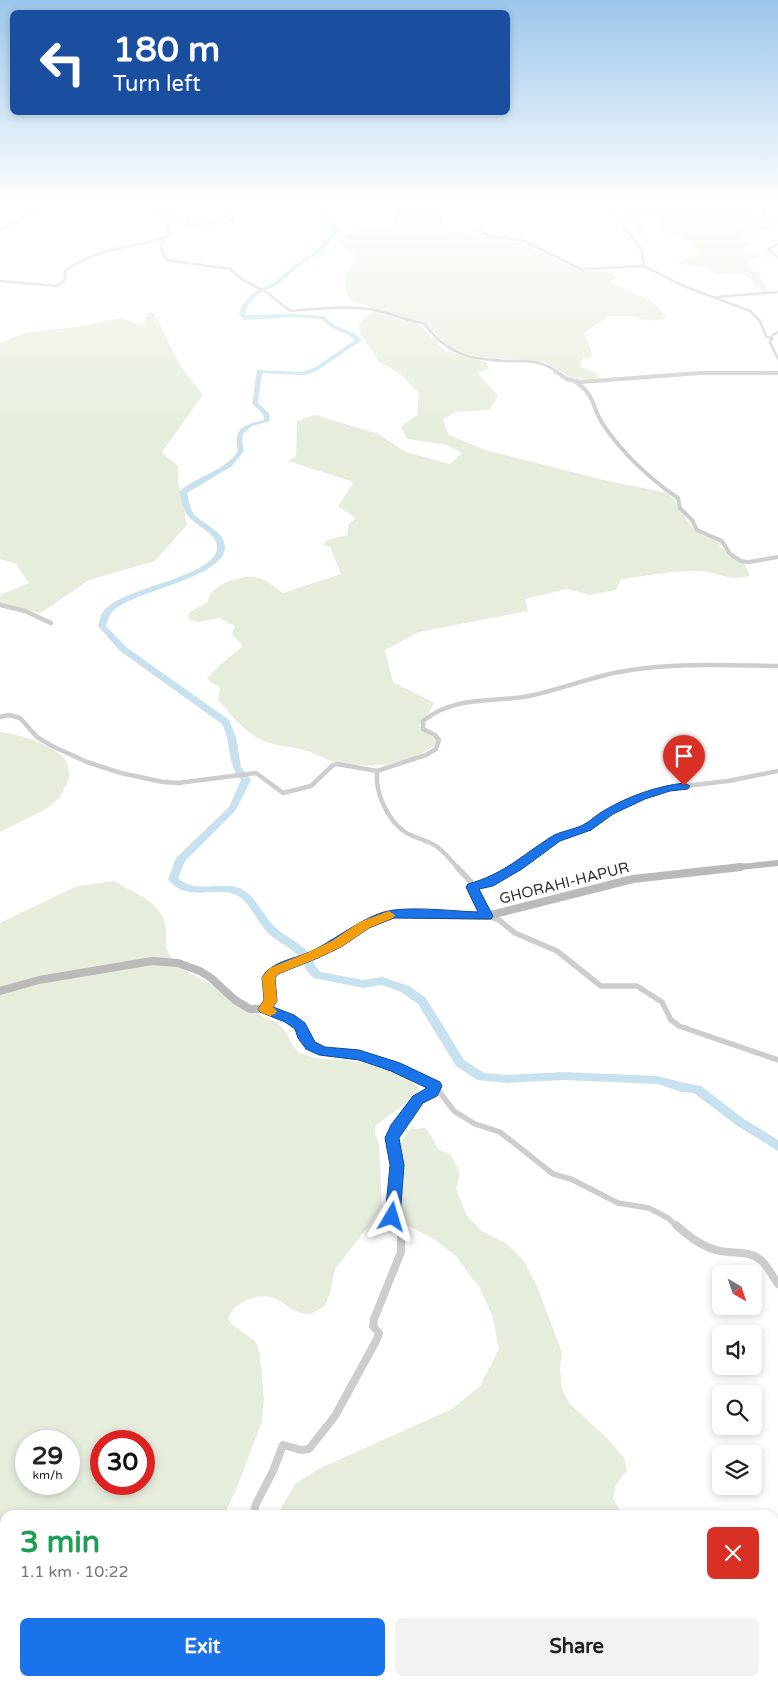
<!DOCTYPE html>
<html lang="en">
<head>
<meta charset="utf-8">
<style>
	body { margin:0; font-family:"Varela Round",sans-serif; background:#f2f2f2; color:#202124; height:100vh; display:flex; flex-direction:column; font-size:19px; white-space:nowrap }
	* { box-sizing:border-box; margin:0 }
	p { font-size:16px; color:#757577 }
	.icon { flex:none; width:28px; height:28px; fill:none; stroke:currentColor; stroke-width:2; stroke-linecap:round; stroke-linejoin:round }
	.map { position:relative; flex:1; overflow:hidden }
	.panel { position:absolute; left:0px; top:1510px; width:779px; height:176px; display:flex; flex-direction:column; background:#fff; border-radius:15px 15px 0 0; box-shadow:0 2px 8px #0003 }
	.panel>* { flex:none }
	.guide { position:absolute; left:10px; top:10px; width:500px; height:105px; border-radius:8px; box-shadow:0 2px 8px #0003; background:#1a4fa0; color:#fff; overflow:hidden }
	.needle { width:32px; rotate:141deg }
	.controls { position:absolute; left:712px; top:1265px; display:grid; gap:10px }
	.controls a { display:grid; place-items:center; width:50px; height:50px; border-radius:8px; background:#fff; box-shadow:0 2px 8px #0003; font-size:25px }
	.speed { position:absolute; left:15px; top:1430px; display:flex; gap:10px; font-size:25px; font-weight:700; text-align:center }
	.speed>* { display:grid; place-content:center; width:65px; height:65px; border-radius:50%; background:#fff; box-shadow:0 2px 8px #0003; line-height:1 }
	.speed small { font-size:12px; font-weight:400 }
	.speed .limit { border:8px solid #d22; background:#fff; color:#111 }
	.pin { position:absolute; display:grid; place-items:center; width:42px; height:42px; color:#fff; margin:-51px -21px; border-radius:50% 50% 50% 0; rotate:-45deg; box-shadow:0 0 5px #0007 }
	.pin .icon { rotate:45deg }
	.me { position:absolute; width:55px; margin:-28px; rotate:7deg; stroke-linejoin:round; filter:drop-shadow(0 0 4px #0008) }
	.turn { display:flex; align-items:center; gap:18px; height:105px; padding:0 20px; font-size:22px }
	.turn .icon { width:65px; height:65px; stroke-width:2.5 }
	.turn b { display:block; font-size:35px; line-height:42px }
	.round { display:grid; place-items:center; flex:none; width:52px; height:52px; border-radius:8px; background:#f2f2f2 }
	.headline { display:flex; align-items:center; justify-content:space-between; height:85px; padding:0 20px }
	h1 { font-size:30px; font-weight:800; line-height:38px; color:#1e9e55 }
	.primary-button { display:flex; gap:10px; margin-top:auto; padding:10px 20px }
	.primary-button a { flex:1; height:58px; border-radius:8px; background:#1a73e8; color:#fff; font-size:20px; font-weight:800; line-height:58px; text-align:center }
	.primary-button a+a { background:#f2f2f2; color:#202124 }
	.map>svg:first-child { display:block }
	.green { fill:#e6eddd; fill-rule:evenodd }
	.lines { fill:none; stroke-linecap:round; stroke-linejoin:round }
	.river { fill:#c8e1ee; fill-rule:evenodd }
	.street-far4 { stroke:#cdcdcd; stroke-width:2.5 }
	.street-far3 { stroke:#cdcdcd; stroke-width:4 }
	.street-far2 { stroke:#cdcdcd; stroke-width:4.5 }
	.street-far1 { stroke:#cdcdcd; stroke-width:5.5 }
	.street { stroke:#cdcdcd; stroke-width:8 }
	.secondary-far1 { stroke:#bababa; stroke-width:6 }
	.secondary { stroke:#bababa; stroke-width:8 }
	.route { fill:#1a73e8; stroke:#114b97 }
	.slow { fill:#f59e0b }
	.labels { text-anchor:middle; stroke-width:5; stroke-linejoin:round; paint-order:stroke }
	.street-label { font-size:15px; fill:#303030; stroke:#fff }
</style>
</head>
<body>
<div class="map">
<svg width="778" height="1686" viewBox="0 0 778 1686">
	<rect width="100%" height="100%" fill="#fff"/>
	<path class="green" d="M592 202H733L741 206 732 208 753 215 741 218 774 227C763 233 753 226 742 224L741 225 750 229 751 234 761 239C751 242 747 231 738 234L753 244 744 248 743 250 762 257 751 261 746 266 750 270 762 273 759 275 768 291H761L759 287 753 285 752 280C733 268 736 276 718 274 713 273 712 270 707 268 700 266 689 267 679 264V262L692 259 691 256 699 255 700 252 691 242 661 229V221L664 217 660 211 628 213 641 223 643 226 641 229 650 237 642 239 635 233 637 228 620 220 622 217 620 214 625 210V207L613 206 616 210C606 211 596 209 592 202Z
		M421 203 433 209 440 216 443 225 450 232 515 240 579 270 609 272 616 277 610 282 654 303 668 318 650 321 632 316H609L584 333 592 352 590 359 584 358 580 364 581 367 598 374V377L591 380 570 377 544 362 480 357 452 350 428 327V325L422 321 401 318 353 301 346 294 345 275 355 261V256L335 241 356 229 395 227 393 205Z
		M374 311 398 319 418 323 445 351 486 362 489 369 477 373 498 396 489 410 455 412 443 420 449 435 485 450 612 482 664 492 672 497 690 525 697 531 720 541 722 544 719 546 744 563 750 576C727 582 720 572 700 571 674 570 647 576 621 579L616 590 590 595 567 589 525 599 528 611 419 632 385 650 393 682 435 703 419 726 439 742C409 767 362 771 326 759 319 756 312 752 304 750 289 746 270 746 256 737 241 728 230 713 218 700L220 687 211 683 207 678 221 664 243 646 232 634 235 626 219 618 199 622 190 620 188 616 190 612 208 602C208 585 245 573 259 578 267 580 276 588 283 593L341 574 330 547 323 545 327 540 347 535 349 524 356 518 338 506 354 482 288 461 296 456 297 421 315 415 378 434 406 452 450 464 462 453 447 445 407 439 401 427 417 415 419 394 401 374 378 361C373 347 358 338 358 323Z
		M147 313H154L181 367 203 395 162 452 178 466V481L187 525 155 561 89 580 41 613 0 604V595L29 583 16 564 0 559V343L25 333 81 326 120 318 145 326Z
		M0 732C16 733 57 746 66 761 68 765 69 772 70 776L60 797 46 809 0 832Z
		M115 881C133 894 163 901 166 928 167 937 164 945 169 954 180 972 205 979 222 991 230 996 238 1003 246 1009 256 1015 268 1017 277 1023 290 1031 289 1048 303 1054 315 1060 331 1059 344 1060 368 1063 401 1070 418 1087V1094L375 1126V1134L379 1143 382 1206 367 1228 335 1269 330 1294 324 1307C319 1309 314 1313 309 1314 295 1315 286 1302 273 1298 256 1292 234 1303 228 1319L234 1326 255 1341 258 1347 260 1356 264 1399 262 1421 237 1488 224 1515H5V1681H738L744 1686H0V923L77 886ZM26 1441H69V1484H26ZM101 1441H144V1484H101Z
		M426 1128 439 1150 451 1155 460 1173 456 1189 467 1216 482 1231 507 1244 524 1261 537 1286 562 1353 560 1368 562 1389 570 1404 611 1442 624 1458 627 1470 616 1485 613 1498 620 1510 627 1515H277L295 1484 318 1469 452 1409 480 1386 499 1349 492 1315 479 1287 456 1256 434 1239 403 1223 398 1206 402 1173 400 1143 410 1129Z"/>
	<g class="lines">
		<path class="river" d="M308 202C323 202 332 219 341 230L321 252 296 269 280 283 257 295 248 305 245 315 294 314 324 316 334 325 354 333 362 340 318 370 305 375 262 373 258 403 269 413 270 421 252 426 243 434 242 441 244 451 232 466 187 493C189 500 189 508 194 514 202 524 225 531 225 547 224 579 133 590 112 612 109 615 108 621 106 626L126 647 229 720 236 737 241 767 251 780 236 810 185 861 178 878C196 896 226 878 245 891 258 900 264 917 275 927 284 936 297 941 306 950 312 957 314 967 321 972L363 980 382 977 409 986 426 998 464 1060 484 1073 508 1075 563 1072 658 1076 681 1082 701 1086 744 1119 778 1140V1151L736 1125 694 1093 681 1092 658 1084 563 1080 508 1083 477 1080 456 1066 418 1004 401 992 382 985 363 988 314 978C304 971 306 964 299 956 289 946 275 941 266 931 256 920 250 902 236 895 218 885 186 904 168 879L176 858 229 807 241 780C226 764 232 742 222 724L120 651 98 626C100 621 100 616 103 612 121 586 217 578 217 547 217 533 196 526 189 517 182 509 182 501 179 492 197 475 223 473 238 451 233 428 243 425 264 420L263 414 252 404 257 370 302 372 314 368 355 340C345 331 331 331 322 319L294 317 244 320 239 315 242 305 253 293 276 281 292 267 317 250 335 230 321 212Z"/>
		<path class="street-far4" d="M516 202H518
			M580 202 584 205
			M761 202 766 216 778 222
			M0 204 34 202
			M164 214 190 221 188 224 193 225 232 222 224 207 229 202
			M624 226 641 249 644 266
			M0 230 12 225 42 202
			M478 231 490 236 521 240 581 269 644 266 681 285 750 311 760 321 766 336 772 339
			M162 239 161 250 167 260 230 269 243 280 268 293 290 311C319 309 350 304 379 311 394 315 408 321 424 323 446 355 472 360 509 361 528 361 541 360 557 372
			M778 244 767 250 778 257
			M0 281 57 286 65 280V271C94 248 134 248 169 236L171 234 167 227 169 221 158 210 155 202
			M716 297 778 292
			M778 332 773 335 770 342 778 359"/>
		<path class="street-far3" d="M555 371 567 379 580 382 700 373H778
			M576 382C597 397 591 407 603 424 620 451 651 480 678 498L680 508 692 520 697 530 722 541 730 554 741 561 749 562 778 557"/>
		<path class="street-far2" d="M0 605 25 611 51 623
			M0 717 9 715 20 718 37 737 52 746 87 762 121 773 163 782 178 783 256 773 283 793 311 786 333 765 337 764 377 771 426 755 436 749 439 740 435 735 423 729V721C455 695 493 703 529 696 558 690 586 679 614 673 669 662 723 665 778 666
			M377 771C375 792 387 820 405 832 414 838 427 840 436 846 445 852 451 861 458 868
			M514 868 556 839 587 827 609 812 641 797 668 788 728 781 778 771"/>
		<path class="street-far1" d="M457 867 471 882 474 893 487 916 499 920 515 933 557 951 601 986H637L662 1002 671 1020 679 1026 778 1060
			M472 887 488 883 516 867
			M265 1009 289 1018 300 1027 311 1046 323 1052 359 1055 396 1067 435 1086 454 1111 475 1124 500 1132 553 1174 571 1179 618 1203 649 1208 668 1218 678 1227
			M397 1227 393 1217 397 1165 392 1138 396 1129 418 1100 432 1092 435 1086"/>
		<path class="street" d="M676 1225C688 1236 704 1248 720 1251 735 1254 750 1250 762 1261 768 1267 773 1277 778 1284
			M253 1515 256 1504 273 1471 283 1445 301 1450 309 1449 335 1416 376 1341 379 1333 373 1326 374 1319 401 1252V1235L397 1225"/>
		<path class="secondary-far1" d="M730 868 778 863"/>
		<path class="secondary" d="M0 991 39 980 152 961 178 963 200 971 211 978 235 1000 250 1009H265L271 1001 268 977 274 971 337 944 365 925 393 914 487 916 633 879 741 867"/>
	</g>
	<linearGradient id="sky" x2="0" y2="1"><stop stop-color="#9bc6ea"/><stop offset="0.46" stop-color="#fff"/><stop offset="1" stop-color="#fff" stop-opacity="0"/></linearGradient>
	<rect width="778" height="438" fill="url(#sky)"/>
	<path class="route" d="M684 783 690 786 688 789 670 791 645 799 613 814 591 830 560 841 522 869 493 886 479 889 493 916 491 919 394 918 369 928 341 947 318 958 278 974 275 978 277 1001 273 1007 294 1015 305 1023 315 1042 325 1047 359 1050 400 1063 440 1082 442 1086 437 1096 423 1103 399 1138 404 1165 400 1217 398 1222 392 1223 387 1222 385 1217 390 1165 385 1138 391 1125 413 1096 427 1088 391 1071 359 1060 319 1055 306 1049 298 1038 295 1029 285 1022 260 1012 258 1009 264 1000 262 977C272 961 295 959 312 951 335 940 369 912 394 910 421 907 451 911 478 912L466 887 468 884C504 874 521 856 551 837 560 831 573 830 583 825 591 821 597 814 605 810 629 796 657 786 684 783Z"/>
	<path class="slow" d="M389 911 395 915 393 918 369 928 341 947 318 958 278 974 275 978 277 1001 273 1007 277 1011 275 1014 270 1016 260 1012 258 1009 264 1000 262 977 270 968 309 952 332 941 360 922Z"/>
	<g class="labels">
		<g class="street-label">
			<text transform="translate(564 883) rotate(-14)" y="5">GHORAHI-HAPUR</text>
		</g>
	</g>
</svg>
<div class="controls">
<a><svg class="needle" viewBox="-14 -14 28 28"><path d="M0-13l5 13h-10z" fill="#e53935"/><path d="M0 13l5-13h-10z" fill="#757577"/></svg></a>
<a><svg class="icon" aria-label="sound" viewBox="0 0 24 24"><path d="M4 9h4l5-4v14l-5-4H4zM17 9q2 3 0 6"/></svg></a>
<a><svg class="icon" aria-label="search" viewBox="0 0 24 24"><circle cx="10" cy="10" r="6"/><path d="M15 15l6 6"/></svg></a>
<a><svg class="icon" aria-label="layers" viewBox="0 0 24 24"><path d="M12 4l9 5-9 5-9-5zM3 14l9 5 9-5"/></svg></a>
</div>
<div class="speed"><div>29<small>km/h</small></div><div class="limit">30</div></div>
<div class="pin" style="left:684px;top:786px;background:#d93025"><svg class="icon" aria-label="arrive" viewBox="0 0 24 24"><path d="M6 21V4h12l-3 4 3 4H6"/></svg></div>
<svg class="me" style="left:392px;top:1217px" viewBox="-20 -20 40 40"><path d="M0-17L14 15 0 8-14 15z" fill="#1a73e8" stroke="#fff" stroke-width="4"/></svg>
<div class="guide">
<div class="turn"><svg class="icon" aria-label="left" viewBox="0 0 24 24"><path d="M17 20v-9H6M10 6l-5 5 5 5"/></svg><div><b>180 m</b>Turn left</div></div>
</div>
<section class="panel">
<div class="headline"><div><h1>3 min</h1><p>1.1 km · 10:22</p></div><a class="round" style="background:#d93025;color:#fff"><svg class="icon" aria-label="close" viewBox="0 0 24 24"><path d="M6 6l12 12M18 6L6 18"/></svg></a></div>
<div class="primary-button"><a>Exit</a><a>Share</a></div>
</section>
</div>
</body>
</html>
